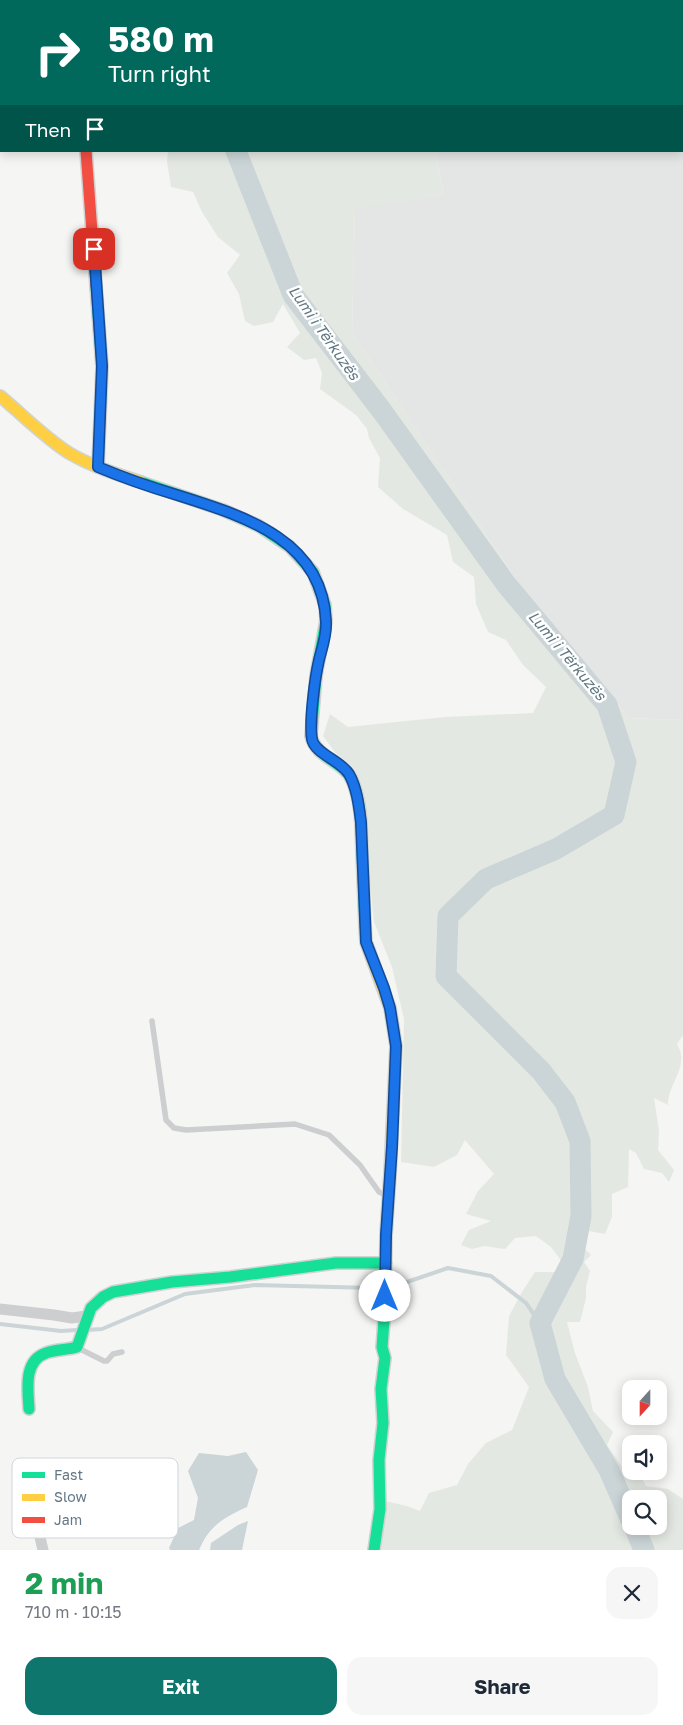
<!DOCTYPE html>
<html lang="en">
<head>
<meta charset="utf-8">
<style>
	body { margin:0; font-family:"Golos Text",sans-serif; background:#f6f6f7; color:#1f2937; height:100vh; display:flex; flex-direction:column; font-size:19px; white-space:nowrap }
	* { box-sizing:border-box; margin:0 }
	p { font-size:16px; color:#747a83 }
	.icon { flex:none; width:28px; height:28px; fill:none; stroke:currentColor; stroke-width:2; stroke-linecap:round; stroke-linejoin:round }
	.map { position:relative; height:1550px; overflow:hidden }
	.sheet { display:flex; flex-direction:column; background:#fff; flex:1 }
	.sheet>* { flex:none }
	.guide { position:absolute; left:0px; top:0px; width:684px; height:152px; box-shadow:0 2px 12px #0003; background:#00695c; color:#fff; overflow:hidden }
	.needle { width:32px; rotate:201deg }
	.buttons { position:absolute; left:622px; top:1380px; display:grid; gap:10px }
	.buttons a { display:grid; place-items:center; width:45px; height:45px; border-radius:10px; background:#fff; box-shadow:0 2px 12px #0003; font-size:25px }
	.pin { position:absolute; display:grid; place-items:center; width:42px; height:42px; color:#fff; margin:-21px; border-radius:10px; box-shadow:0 2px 8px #0006 }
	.me { position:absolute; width:55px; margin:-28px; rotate:0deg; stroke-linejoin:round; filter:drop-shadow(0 0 4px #0008) }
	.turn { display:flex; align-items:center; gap:18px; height:105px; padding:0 25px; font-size:22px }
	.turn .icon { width:65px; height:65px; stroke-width:2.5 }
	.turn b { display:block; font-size:35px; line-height:42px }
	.then { display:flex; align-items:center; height:48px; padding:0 25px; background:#0003; gap:10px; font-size:19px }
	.round { display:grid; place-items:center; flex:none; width:52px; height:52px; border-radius:15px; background:#f6f6f7 }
	.overview { display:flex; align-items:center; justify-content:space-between; height:85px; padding:0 25px }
	h1 { font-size:30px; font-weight:700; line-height:38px; color:#1e9e55 }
	.cta { display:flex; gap:10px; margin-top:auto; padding:10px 25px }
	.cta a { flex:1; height:58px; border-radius:15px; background:#0f766e; color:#fff; font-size:20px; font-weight:700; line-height:58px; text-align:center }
	.cta a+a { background:#f6f6f7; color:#1f2937 }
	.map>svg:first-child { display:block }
	.built { fill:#e4e5e5 }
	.green { fill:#e4e8e2; fill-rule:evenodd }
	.water { fill:#cbd4d6 }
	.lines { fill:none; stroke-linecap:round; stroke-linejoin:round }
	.stream { stroke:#cbd4d6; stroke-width:4 }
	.river { stroke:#cbd4d6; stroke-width:21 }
	.fast-casing { stroke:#d1d3d3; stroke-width:14 }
	.slow-casing { stroke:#d1d3d3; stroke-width:14 }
	.jam-casing { stroke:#d1d3d3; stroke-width:14 }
	.lane { stroke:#cccecf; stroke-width:5.5 }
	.street { stroke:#cccecf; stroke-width:11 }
	.fast { stroke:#16e098; stroke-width:11 }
	.slow { stroke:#ffcf43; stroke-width:11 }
	.jam { stroke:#f24e42; stroke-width:11 }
	.route-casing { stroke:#114b97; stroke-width:12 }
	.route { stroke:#1a73e8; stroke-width:9 }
	.labels { text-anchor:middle; stroke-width:5; stroke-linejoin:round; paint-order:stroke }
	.water-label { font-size:15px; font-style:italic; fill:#607881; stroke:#fff }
	.key { fill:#fff; stroke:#d0d6da; stroke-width:1 }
	.key-label { font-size:14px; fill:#647785 }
</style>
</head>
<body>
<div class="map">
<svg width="683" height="1550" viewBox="0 0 683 1550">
	<rect width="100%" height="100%" fill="#f5f5f4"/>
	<path class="built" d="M345 0H660V1H348Z
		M683 41V720L629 718 535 608 352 333 355 208 444 195 435 151H682Z"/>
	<path class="green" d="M204 0H345L348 1H202Z
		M168 151H435L444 195 355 209 352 333 535 608 629 718 683 720V1035L677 1044C679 1048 681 1052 681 1056 683 1073 667 1088 668 1105L654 1098 659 1131 658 1150 674 1170 669 1182 662 1173 644 1169 636 1153 629 1149 628 1187 612 1194V1217L605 1234 589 1231 582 1246 591 1255 584 1262 590 1271 586 1287V1298L580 1322H567L575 1353 588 1387 593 1411 613 1432 607 1445 623 1468 640 1475 646 1486 668 1489 683 1499V1550H381L385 1501 407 1506 420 1511 429 1493 457 1485 468 1464 486 1443 512 1430 529 1387 506 1355 509 1316 522 1292 535 1272H555L563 1263 551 1247 536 1236 515 1238 505 1249 484 1246 472 1249 461 1245 469 1230 491 1221 466 1214 478 1191 494 1174 465 1140 457 1155 434 1167 401 1162 404 1019 392 967 374 922 366 846 341 760 323 736 330 714 348 727 445 717 533 713 546 687 523 665 506 640 488 632 476 604 474 577 453 562 447 535 403 509 378 487 380 458 369 438 367 429 356 415 320 389 322 373 316 358 304 360 287 347 300 333 283 304 273 322 254 326 245 321 239 294 227 273 240 255 218 237 202 212 193 192 171 187 167 162ZM631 1499H659V1526H631Z"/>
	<path class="water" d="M246 1452 258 1470 247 1507C223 1518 210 1525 199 1550H170L169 1548 178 1528 194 1520 198 1498 188 1471 199 1453 228 1456Z
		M248 1521 242 1550H210L211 1543 238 1525Z"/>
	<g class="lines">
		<path class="stream" d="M389 1285 407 1282 448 1268 491 1276 526 1303 540 1323
			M0 1324 61 1331 77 1330
			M87 1330 102 1329 185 1294 255 1285 373 1288 382 1286"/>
		<path class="river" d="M268 1 269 0
			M236 151 293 295 382 411 506 584 607 705 626 762 614 815 556 849 486 879 448 916 446 976 541 1071 565 1102 580 1141 581 1216 573 1259 540 1323 555 1379 609 1470 631 1520
			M634 1526 644 1550"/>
		<g class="fast-casing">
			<path id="fast" d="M96 286 102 367 98 467
				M141 482 223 510 259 526 290 547 313 572 325 605 326 620 316 676 311 736C316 758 343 761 352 780 362 803 361 829 362 853 363 877 364 902 365 926
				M29 1409C28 1390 23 1361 46 1353 56 1349 67 1350 77 1347L91 1308 103 1297 113 1292 172 1282 230 1277 336 1263H386
				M374 1550 380 1509 379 1460 383 1423 381 1389 385 1358 382 1347 385 1307 386 1235 390 1174"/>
		</g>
		<g class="slow-casing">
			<path id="slow" d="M0 396C23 415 44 437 69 453 91 466 116 474 141 482
				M365 926 366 942 390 1008 396 1046 390 1174"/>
		</g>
		<g class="jam-casing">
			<path id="jam" d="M86 151 96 286"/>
		</g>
		<path class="lane" d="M682 60H683
			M682 145 683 147
			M152 1021 166 1120 174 1128 186 1130 295 1124 329 1135 360 1165 379 1192 386 1195
			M78 1348 104 1361H107L113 1354 122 1352"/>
		<path class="street" d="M75 0V1
			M667 0 668 1
			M682 29 683 30
			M0 1309 54 1315 72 1318 86 1316
			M28 1472 31 1499 43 1550"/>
		<use href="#fast" class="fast"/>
		<use href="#slow" class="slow"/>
		<use href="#jam" class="jam"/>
	</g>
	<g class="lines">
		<g class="route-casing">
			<path id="route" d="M94 249 102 366 98 467C124 478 150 487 177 495 243 516 323 539 326 622 327 634 322 648 319 660 315 677 309 722 312 739 314 753 341 761 349 774 357 788 359 807 361 822L366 942 384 988 390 1008 396 1046 392 1147 386 1235 385 1296"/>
		</g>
		<use href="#route" class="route"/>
	</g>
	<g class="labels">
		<g class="water-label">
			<text transform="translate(324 333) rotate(55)" y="5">Lumi i Tërkuzës</text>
			<text transform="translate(567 656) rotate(50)" y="5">Lumi i Tërkuzës</text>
		</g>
	</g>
	<rect x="12" y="1458" width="166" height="80" rx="8" class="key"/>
	<rect x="22" y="1472" width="23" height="6" fill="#16e098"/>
	<rect x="22" y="1494" width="23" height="7" fill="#ffcf43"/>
	<rect x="22" y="1517" width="23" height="6" fill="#f24e42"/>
	<g class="key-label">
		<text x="54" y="1480">Fast</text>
		<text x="54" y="1502">Slow</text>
		<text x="54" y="1525">Jam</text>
	</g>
</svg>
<div class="buttons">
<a><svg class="needle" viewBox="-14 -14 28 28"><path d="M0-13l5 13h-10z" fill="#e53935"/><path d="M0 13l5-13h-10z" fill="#747a83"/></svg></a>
<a><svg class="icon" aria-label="sound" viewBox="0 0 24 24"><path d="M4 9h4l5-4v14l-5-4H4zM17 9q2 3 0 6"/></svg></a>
<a><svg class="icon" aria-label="search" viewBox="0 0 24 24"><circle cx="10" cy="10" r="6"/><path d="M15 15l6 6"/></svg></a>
</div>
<div class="pin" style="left:94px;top:249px;background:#d93025"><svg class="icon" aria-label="arrive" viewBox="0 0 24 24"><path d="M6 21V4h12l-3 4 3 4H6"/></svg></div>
<svg class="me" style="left:385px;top:1296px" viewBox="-20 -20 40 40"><circle r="19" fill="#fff"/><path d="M0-13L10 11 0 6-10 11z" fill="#1a73e8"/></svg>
<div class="guide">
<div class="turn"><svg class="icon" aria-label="right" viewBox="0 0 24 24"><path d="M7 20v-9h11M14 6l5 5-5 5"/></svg><div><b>580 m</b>Turn right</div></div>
<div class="then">Then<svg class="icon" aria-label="arrive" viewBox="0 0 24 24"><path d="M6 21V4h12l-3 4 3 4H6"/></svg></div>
</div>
</div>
<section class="sheet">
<div class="overview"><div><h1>2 min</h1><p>710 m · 10:15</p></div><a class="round"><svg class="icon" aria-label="close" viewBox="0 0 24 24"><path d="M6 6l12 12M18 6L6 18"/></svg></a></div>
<div class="cta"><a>Exit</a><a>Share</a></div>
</section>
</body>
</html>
